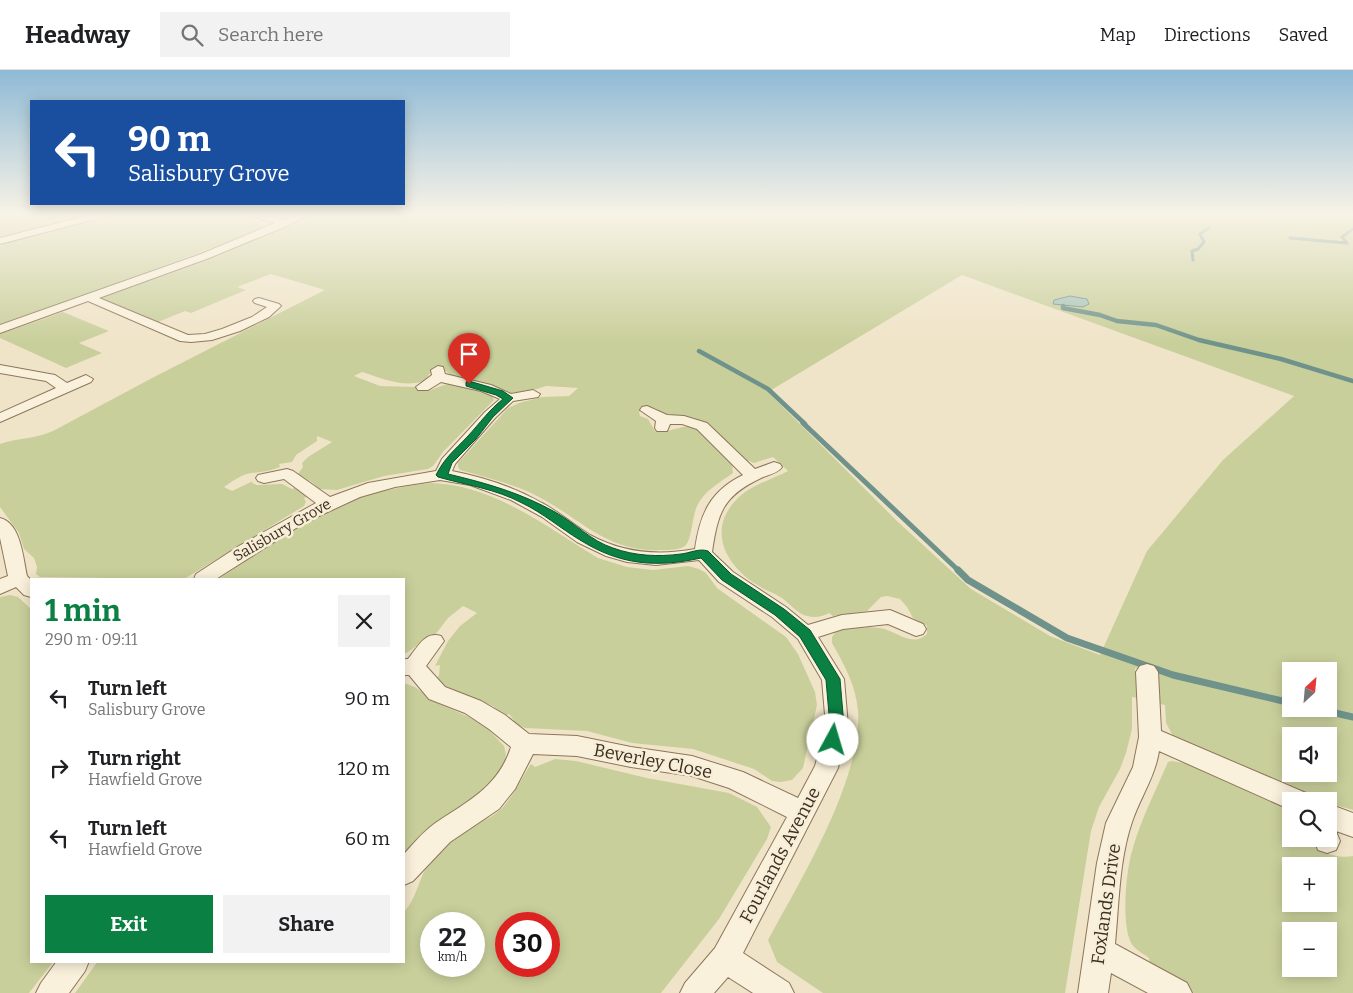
<!DOCTYPE html>
<html lang="en">
<head>
<meta charset="utf-8">
<style>
	body { margin:0; font-family:Bitter,serif; background:#f2f2f2; color:#202124; height:100vh; display:flex; flex-direction:column; font-size:19px; white-space:nowrap }
	* { box-sizing:border-box; margin:0 }
	p { font-size:16px; color:#757577 }
	.icon { flex:none; width:28px; height:28px; fill:none; stroke:currentColor; stroke-width:2; stroke-linecap:round; stroke-linejoin:round }
	.map { position:relative; flex:1; overflow:hidden }
	.drawer { position:absolute; left:30px; top:508px; width:375px; height:385px; display:flex; flex-direction:column; background:#fff; border-radius:0px; box-shadow:0 2px 12px #0003 }
	.drawer>* { flex:none }
	.banner { position:absolute; left:30px; top:30px; width:375px; height:105px; border-radius:0px; box-shadow:0 2px 12px #0003; background:#1a4fa0; color:#fff; overflow:hidden }
	.needle { width:32px; rotate:26deg }
	.tools { position:absolute; left:1282px; top:592px; display:grid; gap:10px }
	.tools a { display:grid; place-items:center; width:55px; height:55px; border-radius:0px; background:#fff; box-shadow:0 2px 12px #0003; font-size:25px }
	.speed { position:absolute; left:420px; top:842px; display:flex; gap:10px; font-size:25px; font-weight:700; text-align:center }
	.speed>* { display:grid; place-content:center; width:65px; height:65px; border-radius:50%; background:#fff; box-shadow:0 2px 12px #0003; line-height:1 }
	.speed small { font-size:12px; font-weight:400 }
	.speed .limit { border:8px solid #d22; background:#fff; color:#111 }
	.pin { position:absolute; display:grid; place-items:center; width:42px; height:42px; color:#fff; margin:-51px -21px; border-radius:50% 50% 50% 0; rotate:-45deg; box-shadow:0 0 5px #0007 }
	.pin .icon { rotate:45deg }
	.me { position:absolute; width:55px; margin:-28px; rotate:6deg; stroke-linejoin:round; filter:drop-shadow(0 0 4px #0008) }
	.turn { display:flex; align-items:center; gap:18px; height:105px; padding:0 15px; font-size:22px }
	.turn .icon { width:65px; height:65px; stroke-width:2.5 }
	.turn b { display:block; font-size:35px; line-height:42px }
	.round { display:grid; place-items:center; flex:none; width:52px; height:52px; border-radius:0px; background:#f2f2f2 }
	.headline { display:flex; align-items:center; justify-content:space-between; height:85px; padding:0 15px }
	h1 { font-size:30px; font-weight:700; line-height:38px; color:#0b8043 }
	.button { display:flex; gap:10px; margin-top:auto; padding:10px 15px }
	.button a { flex:1; height:58px; border-radius:0px; background:#0b8043; color:#fff; font-size:20px; font-weight:700; line-height:58px; text-align:center }
	.button a+a { background:#f2f2f2; color:#202124 }
	ul { padding:0; list-style:none }
	li { display:flex; align-items:center; gap:15px; height:70px; padding:0 15px }
	li div { flex:1 }
	li b { display:block; font-size:19px }
	li em { font-style:normal }
	header { display:flex; align-items:center; gap:30px; box-sizing:border-box; height:70px; padding:0 25px; background:#fff; border-bottom:1px solid #e0e0e0 }
	header strong { font-size:24px }
	nav { display:flex; gap:28px; margin-inline-start:auto; font-size:18px }
	.search { width:350px; height:45px; background:#f2f2f2; display:flex; align-items:center; gap:12px; box-sizing:border-box; padding:0 18px; border-radius:0px; color:#757577; font-size:19px }
	.map>svg:first-child { display:block }
	.green { fill:#c9cf9b; fill-rule:evenodd }
	.water { fill:#a9c4bc; stroke:#6f938a }
	.lines { fill:none; stroke-linecap:round; stroke-linejoin:round }
	.stream-far3 { stroke:#6f938a; stroke-width:3 }
	.stream-far2 { stroke:#6f938a; stroke-width:4.5 }
	.stream-far1 { stroke:#6f938a; stroke-width:5 }
	.stream { stroke:#6f938a; stroke-width:7 }
	.street-casing { stroke:#8d765c; stroke-width:2 }
	.street { fill:#faf1dc; fill-rule:evenodd }
	.route { fill:#0b8043; stroke:#07532c }
	.labels { text-anchor:middle; stroke-width:5; stroke-linejoin:round; paint-order:stroke }
	.street-label { font-size:15px; fill:#3d2e20; stroke:#f7eed8 }
	.near-street-label { font-size:18px; fill:#3d2e20; stroke:#f7eed8 }
</style>
</head>
<body>
<header>
<strong>Headway</strong>
<div class="search"><svg class="icon" aria-label="search" viewBox="0 0 24 24"><circle cx="10" cy="10" r="6"/><path d="M15 15l6 6"/></svg>Search here</div>
<nav><a>Map</a><a>Directions</a><a>Saved</a></nav>
</header>
<div class="map">
<svg width="1353" height="923" viewBox="0 0 1353 923">
	<rect width="100%" height="100%" fill="#f0e4c8"/>
	<path class="green" d="M0 144H92L0 168Z
		M111 144H232L260 152 263 157 257 161 118 213 0 254V176L13 170Z
		M314 144H1353V740L1329 733V731H1320L1298 725 1173 666 1166 653 1165 635 1160 634 1158 605 1135 598 1138 628 1132 627V659L1126 683 1120 699 1099 737 1091 761 1065 923H823L777 892 768 870C801 809 862 710 858 641 856 616 844 594 832 573V567L837 560C851 558 866 556 880 558 897 561 912 578 927 564V556L913 548 907 537 900 529 887 526 881 527 867 541 833 546 829 543C822 547 814 548 807 546 798 544 790 534 782 528 775 523 766 521 759 516 725 496 706 459 738 428 753 414 771 410 788 401L773 387 754 393 740 387 702 352C691 347 679 348 667 345 660 343 658 337 649 337 644 337 642 338 639 342L640 346 648 349 655 361C669 364 680 354 695 357L732 394 733 403C719 413 704 421 697 436 692 447 692 470 685 476 679 480 670 480 663 480 603 483 579 445 529 422 507 412 483 407 460 400L458 397V393L508 338 519 333 542 327 569 326 578 318 546 316 537 319 511 323 452 306 443 299C425 300 431 309 421 312 400 317 381 308 362 302L354 306 380 316 417 317 427 321 450 313 491 324 494 330 443 382 433 396 428 399 384 406 337 420 319 419 313 413 298 404 303 397 302 393 308 387 332 372 317 366V371L296 385 292 392 279 394 280 397C270 401 262 402 252 403 244 403 231 412 224 417L232 421 253 411 252 413 257 415 282 414 292 419 296 417 308 426 304 428 306 432 304 436 184 509 40 507 36 504 37 497 34 488 24 479 19 463 0 437V374C17 368 36 369 53 361L154 307 325 220 271 204 237 217 246 220 191 243 185 241 158 252 99 229 215 186ZM962 205 1294 326 1223 390 1147 481 1100 585 1050 566 971 519 897 451 768 322ZM1291 601H1329V639H1291ZM1291 666H1329V704H1291Z
		M63 242 109 261 79 273 102 283 66 298 0 268V264Z
		M431 413C495 415 546 457 598 488L627 497 653 500 688 496 699 499 706 503 717 518 786 567 798 584 815 622 817 635 803 698 792 710 780 712 772 711 754 699 693 679 632 673 587 661 525 658 518 655 509 644 504 646 493 636 452 620 436 610 439 605 440 595 435 596 448 571 460 556 477 543 463 536 448 548 435 565C421 568 416 579 404 584V509H219C263 479 320 438 371 424 390 419 411 415 431 413Z
		M10 525 18 527 31 539V891H54L29 923H0V527Z
		M404 613 415 617 437 633 469 647 487 658 504 676 506 684 505 693 490 716 404 788Z
		M555 689 576 691 647 708 729 723 757 737 771 757 767 769 719 849 661 923H75L98 891H404V842C417 828 419 807 430 791 442 775 460 761 478 752 484 750 490 748 495 744 511 733 520 710 531 694L535 697ZM431 854H474V896H431ZM506 854H549V896H506Z
		M1172 691 1194 695 1287 735 1291 738V769H1311C1322 783 1335 789 1353 786V923H1194L1150 899 1149 888C1145 885 1138 881 1134 877 1120 862 1126 804 1131 785 1139 753 1155 722 1168 692ZM1291 796H1329V834H1291ZM1291 861H1329V899H1291Z"/>
	<path class="water" d="M1070 226 1087 229 1089 234 1083 237 1053 234 1054 230Z"/>
	<g class="lines">
		<path class="stream-far3" d="M1290 168 1347 173 1342 167 1353 159
			M1193 190 1192 181 1198 179 1204 172 1200 164 1209 158"/>
		<path class="stream-far2" d="M1063 236V238L1100 245 1117 251 1156 255 1199 270 1281 289 1353 311
			M699 281 768 319 805 354"/>
		<path class="stream-far1" d="M803 353 959 501"/>
		<path class="stream" d="M958 500 968 510 1067 568 1173 605 1291 633
			M1318 639 1353 647"/>
		<g class="street-casing">
			<path id="street" d="M93 144H109L107 146 0 174V168Z
				M243 144H260L284 150 297 144H310L289 155 209 188 99 228 188 265 205 264 222 259 252 247 267 237 255 233 253 231 255 229 259 228 279 234 281 236 269 247 240 261 212 270 191 272 180 271 88 231 0 263V255L201 184 275 153Z
				M0 295 55 305 67 313 86 305 93 309 91 312 0 352V343L56 318 46 311 0 303Z
				M438 296 443 297 445 304 491 315 511 324 533 320 540 324 538 327 513 331 495 348 455 394 452 401C483 407 514 417 542 433 559 442 574 455 590 465 623 483 658 486 695 479 700 444 710 421 743 405L697 359 682 354H670L667 361H657L655 358 656 351 640 340 642 337 647 336 667 345 684 346 707 353 755 399 774 392 780 394 782 397C778 403 768 405 761 408 723 426 718 442 712 482L733 502 786 537 808 555 842 545 890 540 923 554 926 559 923 564 916 566 888 554 843 559 818 567 844 609 848 656 838 698 743 883 789 913 794 923H753L728 907 714 923H680L685 913 715 878 787 747 729 718 692 706 631 697 577 686 533 684 515 719 499 739 450 772 413 811 404 815V784C413 774 423 762 434 754 466 732 498 718 511 677L489 659 465 643 429 629 409 605H404V589H408C418 577 425 561 441 566L444 571 426 596 445 617 481 631 505 645 529 664 577 666 631 677 692 686 743 702 798 728 815 696 826 656 822 610 798 569 772 547 719 512 699 490 656 495 627 492 606 486 577 472 542 447 511 430 470 415 440 410 395 417 360 427 304 453 216 509H194L196 504 239 476 316 433 284 409 264 413 258 411 256 408 258 405 287 399 293 401 330 427 368 413 436 401 442 389 485 342 500 329 481 321 441 312 428 320H418L416 317 432 305 431 300Z
				M0 448C21 453 23 488 27 506L31 510V527L24 525 16 517 0 524V509L8 506 0 468Z
				M1147 594 1154 596 1158 602 1161 661 1306 723 1309 731H1291V740L1159 681C1155 707 1140 728 1132 752 1119 790 1119 834 1115 874L1187 913 1192 923H1148L1111 903 1108 923H1078L1097 793 1106 753 1133 697 1139 667 1136 602 1140 596Z
				M1329 734 1353 743V767L1336 761 1340 771 1336 780 1327 783 1318 780 1314 769H1329Z
				M57 891H89L85 901 69 923H36L41 913Z"/>
		</g>
		<use href="#street" class="street"/>
	</g>
	<linearGradient id="sky" x2="0" y2="1"><stop stop-color="#8fbad6"/><stop offset="0.53" stop-color="#f8f3e6"/><stop offset="1" stop-color="#f8f3e6" stop-opacity="0"/></linearGradient>
	<rect width="1353" height="273" fill="url(#sky)"/>
	<path class="route" d="M469 311 503 321 513 328 493 347 476 369 452 393 448 404C486 413 521 423 555 442 575 453 591 471 613 478 635 486 658 487 681 484 690 483 699 478 708 481L731 504 784 539 810 560 840 609 844 656 839 674 833 676 828 674 826 670 830 656 826 610 800 567 775 545 722 510 701 488C656 498 620 495 580 470 560 458 543 443 522 433 496 419 466 415 438 407L436 405C445 387 455 380 468 366 480 353 489 340 503 329L496 325 466 316V312Z"/>
	<g class="labels">
		<g class="street-label">
			<text transform="translate(282 460) rotate(-30)" y="5">Salisbury Grove</text>
		</g>
		<g class="near-street-label">
			<text transform="translate(653 691) rotate(11)" y="6">Beverley Close</text>
			<text transform="translate(780 785) rotate(-62)" y="6">Fourlands Avenue</text>
			<text transform="translate(1106 834) rotate(-82)" y="6">Foxlands Drive</text>
		</g>
	</g>
</svg>
<div class="tools">
<a><svg class="needle" viewBox="-14 -14 28 28"><path d="M0-13l5 13h-10z" fill="#e53935"/><path d="M0 13l5-13h-10z" fill="#757577"/></svg></a>
<a><svg class="icon" aria-label="sound" viewBox="0 0 24 24"><path d="M4 9h4l5-4v14l-5-4H4zM17 9q2 3 0 6"/></svg></a>
<a><svg class="icon" aria-label="search" viewBox="0 0 24 24"><circle cx="10" cy="10" r="6"/><path d="M15 15l6 6"/></svg></a>
<a>+</a>
<a>−</a>
</div>
<div class="speed"><div>22<small>km/h</small></div><div class="limit">30</div></div>
<div class="pin" style="left:469px;top:314px;background:#d93025"><svg class="icon" aria-label="arrive" viewBox="0 0 24 24"><path d="M6 21V4h12l-3 4 3 4H6"/></svg></div>
<svg class="me" style="left:833px;top:670px" viewBox="-20 -20 40 40"><circle r="19" fill="#fff"/><path d="M0-13L10 11 0 6-10 11z" fill="#0b8043"/></svg>
<div class="banner">
<div class="turn"><svg class="icon" aria-label="left" viewBox="0 0 24 24"><path d="M17 20v-9H6M10 6l-5 5 5 5"/></svg><div><b>90 m</b>Salisbury Grove</div></div>
</div>
<section class="drawer">
<div class="headline"><div><h1>1 min</h1><p>290 m · 09:11</p></div><a class="round"><svg class="icon" aria-label="close" viewBox="0 0 24 24"><path d="M6 6l12 12M18 6L6 18"/></svg></a></div>
<ul>
<li><svg class="icon" aria-label="left" viewBox="0 0 24 24"><path d="M17 20v-9H6M10 6l-5 5 5 5"/></svg><div><b>Turn left</b><p>Salisbury Grove</p></div><em>90 m</em></li>
<li><svg class="icon" aria-label="right" viewBox="0 0 24 24"><path d="M7 20v-9h11M14 6l5 5-5 5"/></svg><div><b>Turn right</b><p>Hawfield Grove</p></div><em>120 m</em></li>
<li><svg class="icon" aria-label="left" viewBox="0 0 24 24"><path d="M17 20v-9H6M10 6l-5 5 5 5"/></svg><div><b>Turn left</b><p>Hawfield Grove</p></div><em>60 m</em></li>
</ul>
<div class="button"><a>Exit</a><a>Share</a></div>
</section>
</div>
</body>
</html>
